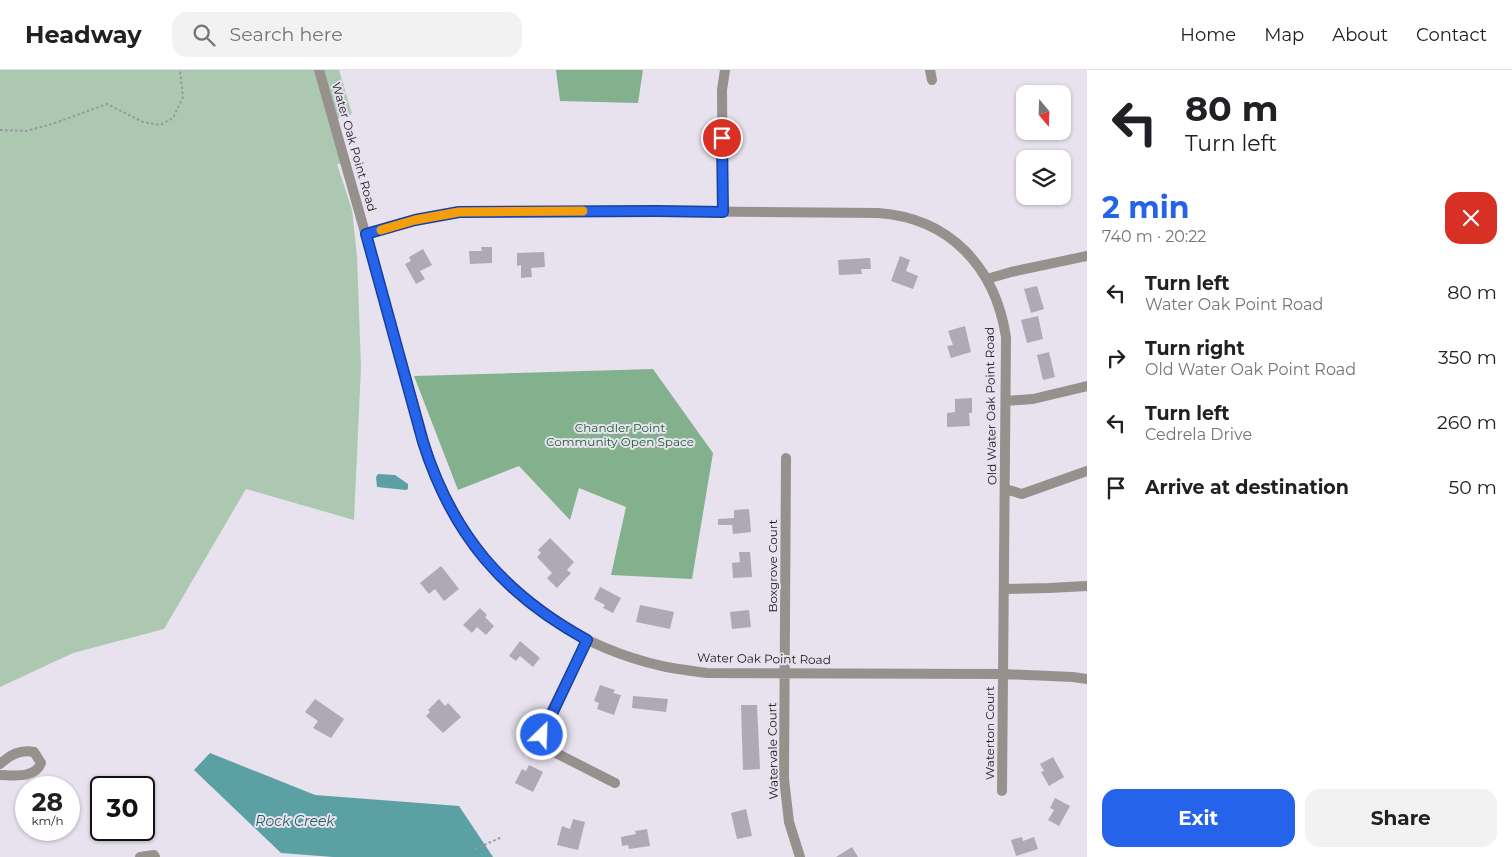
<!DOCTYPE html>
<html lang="en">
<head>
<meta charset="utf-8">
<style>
	body { margin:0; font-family:Montserrat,sans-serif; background:#f2f2f2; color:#202124; height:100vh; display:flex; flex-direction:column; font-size:19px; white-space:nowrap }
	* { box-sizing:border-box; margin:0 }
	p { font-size:16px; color:#757577 }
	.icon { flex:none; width:28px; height:28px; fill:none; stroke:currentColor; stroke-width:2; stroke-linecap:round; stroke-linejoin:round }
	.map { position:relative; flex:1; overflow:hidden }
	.drawer { display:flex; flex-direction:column; background:#fff; width:425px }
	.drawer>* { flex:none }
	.guide { background:#fff; color:#202124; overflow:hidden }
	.needle { width:32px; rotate:161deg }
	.tools { position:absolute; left:1016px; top:15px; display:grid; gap:10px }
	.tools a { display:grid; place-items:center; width:55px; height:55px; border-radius:10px; background:#fff; box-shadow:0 1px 4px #0004; font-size:25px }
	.speed { position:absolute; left:15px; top:706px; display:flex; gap:10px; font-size:25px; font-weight:700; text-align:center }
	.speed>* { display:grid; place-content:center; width:65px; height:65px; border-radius:50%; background:#fff; box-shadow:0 1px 4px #0004; line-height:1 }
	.speed small { font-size:12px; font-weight:400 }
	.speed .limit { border:2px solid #111; border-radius:8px; background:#fff; color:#111 }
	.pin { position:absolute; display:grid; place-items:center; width:42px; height:42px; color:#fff; margin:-21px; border:2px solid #fff; border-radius:50%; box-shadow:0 1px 5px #0007 }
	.me { position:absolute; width:55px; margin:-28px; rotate:24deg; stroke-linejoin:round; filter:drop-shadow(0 0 4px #0008) }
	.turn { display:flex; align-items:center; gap:18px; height:105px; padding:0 15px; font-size:22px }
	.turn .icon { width:65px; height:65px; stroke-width:2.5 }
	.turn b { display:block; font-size:35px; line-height:42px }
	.round { display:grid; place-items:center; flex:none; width:52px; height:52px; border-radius:15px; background:#f2f2f2 }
	.head { display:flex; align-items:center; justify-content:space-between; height:85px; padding:0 15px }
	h1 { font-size:30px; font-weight:700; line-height:38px; color:#2563eb }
	.action { display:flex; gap:10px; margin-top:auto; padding:10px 15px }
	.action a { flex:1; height:58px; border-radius:15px; background:#2563eb; color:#fff; font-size:20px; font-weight:700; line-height:58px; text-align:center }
	.action a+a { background:#f2f2f2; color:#202124 }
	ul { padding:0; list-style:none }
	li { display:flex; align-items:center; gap:15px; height:65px; padding:0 15px }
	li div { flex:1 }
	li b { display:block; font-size:19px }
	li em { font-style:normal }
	header { display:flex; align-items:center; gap:30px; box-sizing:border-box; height:70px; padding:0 25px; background:#fff; border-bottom:1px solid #e0e0e0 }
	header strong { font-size:24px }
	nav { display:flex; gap:28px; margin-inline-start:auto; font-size:18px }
	.search { width:350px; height:45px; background:#f2f2f2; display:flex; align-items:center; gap:12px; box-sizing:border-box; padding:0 18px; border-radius:15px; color:#757577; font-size:19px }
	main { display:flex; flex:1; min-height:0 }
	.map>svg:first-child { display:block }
	.green { fill:#acc8b1 }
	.forest { fill:#83b08d }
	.water { fill:#5ba0a2 }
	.building { fill:#ada9b5 }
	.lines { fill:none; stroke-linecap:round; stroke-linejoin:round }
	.path { stroke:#99959e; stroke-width:2; stroke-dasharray:2.5 2.5; stroke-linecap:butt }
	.minor { stroke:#97918e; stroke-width:10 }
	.route-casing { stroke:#184099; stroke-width:12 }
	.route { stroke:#2563eb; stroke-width:9 }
	.slow { stroke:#f59e0b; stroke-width:9 }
	.labels { text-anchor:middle; stroke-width:4; stroke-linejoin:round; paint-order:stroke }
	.street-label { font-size:12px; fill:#1b191d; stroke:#e7e2ee }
	.park-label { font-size:12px; fill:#1c6033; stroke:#e7e2ee }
	.water-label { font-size:14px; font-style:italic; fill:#286264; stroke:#e7e2ee }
</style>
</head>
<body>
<header>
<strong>Headway</strong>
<div class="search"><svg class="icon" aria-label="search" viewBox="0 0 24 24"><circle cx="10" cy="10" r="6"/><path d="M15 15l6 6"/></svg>Search here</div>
<nav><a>Home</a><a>Map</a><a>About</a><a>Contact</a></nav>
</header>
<main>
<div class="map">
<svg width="1087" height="787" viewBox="0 0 1087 787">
	<rect width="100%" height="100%" fill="#e7e2ee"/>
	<path class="green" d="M0 0H339L352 44 334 50 345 93 337 94 352 140 357 187 361 297 354 450 246 419 164 559 73 583 0 617Z"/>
	<path class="forest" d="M556 0H643L638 33 560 31Z
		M653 299 713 383 692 509 611 505 626 437 579 418 570 450 519 396 458 420 414 306Z"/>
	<path class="water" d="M378 404 395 405 408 414V419L406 420 377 417 376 407Z
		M210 683 315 725 459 736 493 787H333L281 783 194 700Z"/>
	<path class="building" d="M481 177H492V193L470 194 469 181H482Z
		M423 179 432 195 420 201 425 209 416 214 405 194 411 191 409 187Z
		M544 182 545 197 531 198 532 207 521 208V195L517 196V183Z
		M900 186 910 190 906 201 918 206 913 219 891 211Z
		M870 188 871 199H861L862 204 839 205 838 190Z
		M1037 216 1044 239 1031 243 1024 219Z
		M1038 246 1043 269 1027 273 1021 250Z
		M965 256 971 282 951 288 947 276 953 275 948 261Z
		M1049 282 1055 307 1043 310 1037 285Z
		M972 328V343H969L970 356 947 357V343L955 342V329Z
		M749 439 751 462 733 464 732 455H718V449L734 448V440Z
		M550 468 574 492 567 500 571 503 557 518 547 508 552 503 537 487 541 483 538 480Z
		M739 482H750L752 507 733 508 732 493 740 492Z
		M441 496 459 519 444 531 435 519 429 524 420 513Z
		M600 517 621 528 613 543 603 538 605 535 594 529Z
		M640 535 674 542 670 559 636 552Z
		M480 538 487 545 485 547 494 556 486 565 477 557 472 563 463 555Z
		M749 540 751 557 732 559 730 542Z
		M520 571 540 588 533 597 520 586 516 591 509 586Z
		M600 615 615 620 613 623 621 625 614 645 597 639 599 633 594 631Z
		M633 626 668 629 666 642 632 638Z
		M315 629 344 649 331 668 313 658 318 651 305 642Z
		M439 629 445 636 448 633 461 647 443 663 426 646 430 642 428 640Z
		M741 635H757L760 699 743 700Z
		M1053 687 1064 707 1049 716 1041 702 1044 701 1040 694Z
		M529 695 543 702 533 722 515 713 522 699 526 701Z
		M1055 728 1070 736 1059 756 1048 750 1054 740 1050 738Z
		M746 739 752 766 737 769 731 743Z
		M573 749 585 752 578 780 557 775 562 756 570 759Z
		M647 759 650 776 629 779 628 775 622 776 621 767 636 764 635 761Z
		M1022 767 1023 771 1034 767 1038 779 1016 786 1011 770Z
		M852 777 858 787H836Z"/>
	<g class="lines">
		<path class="path" d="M0 60 26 61 52 54 107 34 143 52 160 55 173 48 183 27 180 0
			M475 779 502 767"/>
		<path class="minor" d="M319 0 432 399C443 423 454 448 469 469 513 534 586 579 662 596 676 599 692 601 707 603L1003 604 1073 607 1087 609
			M930 0 932 10
			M723 142 722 20 725 0
			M366 164 415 150 459 142 656 141 878 143C950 148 995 197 1006 267L1002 721
			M987 209 1011 202 1087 186
			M1006 331 1033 329 1087 316
			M786 388 784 709 789 752 800 787
			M1005 419 1022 424 1087 401
			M1004 519 1049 518 1087 516
			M587 570 543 658C541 667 542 674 550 680L615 713
			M0 694C10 685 20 679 34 682L41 693C35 709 13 705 0 705
			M140 787 154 785 155 787"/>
	</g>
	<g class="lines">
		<g class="route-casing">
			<path id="route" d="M542 665 587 570C503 524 452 464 423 372L366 164 415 150 459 142 656 141 723 142 722 68"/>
		</g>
		<use href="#route" class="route"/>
		<path class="slow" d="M381 160 415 150 459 142 583 141"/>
	</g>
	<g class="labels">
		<g class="street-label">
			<text transform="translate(354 77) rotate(74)" y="4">Water Oak Point Road</text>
			<text transform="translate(991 336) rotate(-91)" y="4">Old Water Oak Point Road</text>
			<text transform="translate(773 496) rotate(-90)" y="4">Boxgrove Court</text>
			<text transform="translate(764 589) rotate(1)" y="4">Water Oak Point Road</text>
			<text transform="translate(990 663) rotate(-90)" y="4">Waterton Court</text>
			<text transform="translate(773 681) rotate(-91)" y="4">Watervale Court</text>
		</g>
		<g class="park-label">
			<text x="620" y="362">Chandler Point<tspan x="620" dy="14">Community Open Space</tspan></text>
		</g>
		<g class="water-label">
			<text x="295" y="756">Rock Creek</text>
		</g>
	</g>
</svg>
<div class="tools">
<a><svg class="needle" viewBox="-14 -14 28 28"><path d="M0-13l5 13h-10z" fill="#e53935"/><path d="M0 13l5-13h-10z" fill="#757577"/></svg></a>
<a><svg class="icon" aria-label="layers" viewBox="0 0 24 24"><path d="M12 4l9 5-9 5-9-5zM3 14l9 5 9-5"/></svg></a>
</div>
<div class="speed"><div>28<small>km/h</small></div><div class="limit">30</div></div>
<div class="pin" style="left:722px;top:68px;background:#d93025"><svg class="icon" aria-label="arrive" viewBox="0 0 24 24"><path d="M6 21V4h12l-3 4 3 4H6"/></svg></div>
<svg class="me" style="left:542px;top:665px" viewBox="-20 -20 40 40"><circle r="17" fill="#2563eb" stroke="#fff" stroke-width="3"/><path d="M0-11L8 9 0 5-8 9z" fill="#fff"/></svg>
</div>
<section class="drawer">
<div class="guide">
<div class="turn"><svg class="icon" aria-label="left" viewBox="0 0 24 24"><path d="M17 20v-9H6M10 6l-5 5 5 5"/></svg><div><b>80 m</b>Turn left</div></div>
</div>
<div class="head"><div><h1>2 min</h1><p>740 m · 20:22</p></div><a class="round" style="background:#d93025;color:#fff"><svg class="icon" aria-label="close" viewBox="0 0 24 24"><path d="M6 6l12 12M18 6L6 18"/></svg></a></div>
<ul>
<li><svg class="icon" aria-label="left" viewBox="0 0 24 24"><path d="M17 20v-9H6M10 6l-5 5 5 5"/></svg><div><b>Turn left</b><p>Water Oak Point Road</p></div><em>80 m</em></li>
<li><svg class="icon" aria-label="right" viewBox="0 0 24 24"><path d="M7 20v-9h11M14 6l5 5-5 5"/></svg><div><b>Turn right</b><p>Old Water Oak Point Road</p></div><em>350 m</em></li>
<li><svg class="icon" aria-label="left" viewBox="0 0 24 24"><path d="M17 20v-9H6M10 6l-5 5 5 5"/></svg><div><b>Turn left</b><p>Cedrela Drive</p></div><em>260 m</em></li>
<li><svg class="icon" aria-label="arrive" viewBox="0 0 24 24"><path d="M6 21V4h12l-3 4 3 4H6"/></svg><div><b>Arrive at destination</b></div><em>50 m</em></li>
</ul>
<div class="action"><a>Exit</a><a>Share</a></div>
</section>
</main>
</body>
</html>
